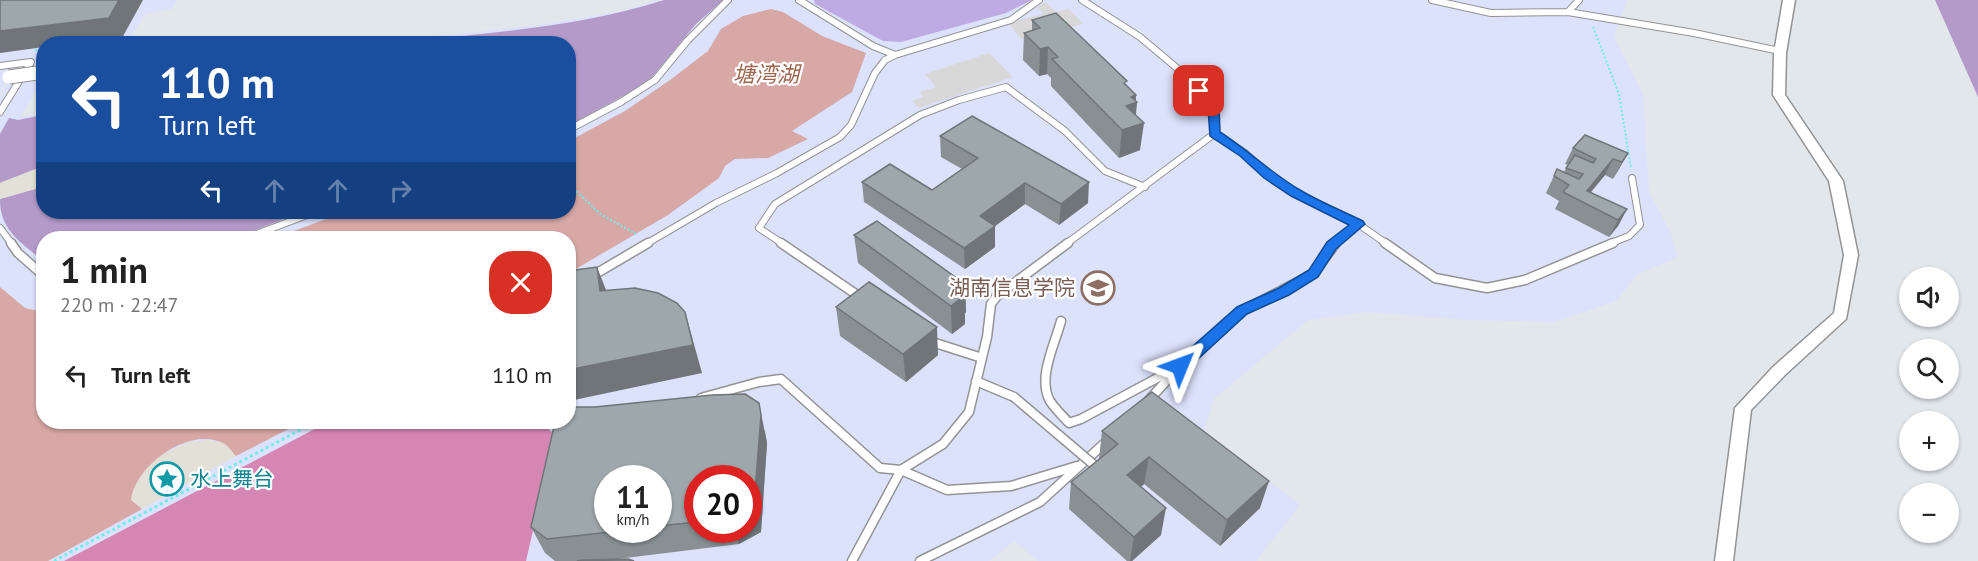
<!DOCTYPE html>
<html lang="en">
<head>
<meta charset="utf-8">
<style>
	body { margin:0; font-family:"PT Sans","Noto Sans SC",sans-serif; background:#f2f2f2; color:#222; height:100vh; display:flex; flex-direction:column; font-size:22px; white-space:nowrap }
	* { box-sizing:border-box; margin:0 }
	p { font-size:20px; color:#767676 }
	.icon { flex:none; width:33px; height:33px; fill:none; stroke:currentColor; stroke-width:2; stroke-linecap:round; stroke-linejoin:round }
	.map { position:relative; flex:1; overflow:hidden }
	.sheet { position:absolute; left:36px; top:231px; width:540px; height:198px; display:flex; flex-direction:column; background:#fff; border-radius:24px; box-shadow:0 2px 4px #0004 }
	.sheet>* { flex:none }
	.banner { position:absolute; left:36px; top:36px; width:540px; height:183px; border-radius:24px; box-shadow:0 2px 4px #0004; background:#1a4fa0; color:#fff; overflow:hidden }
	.buttons { position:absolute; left:1899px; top:267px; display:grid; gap:12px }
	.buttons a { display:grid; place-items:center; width:60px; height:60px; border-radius:50%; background:#fff; box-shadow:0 2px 4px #0004; font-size:30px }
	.speed { position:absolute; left:594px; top:465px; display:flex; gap:12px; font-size:30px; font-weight:700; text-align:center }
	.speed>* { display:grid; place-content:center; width:78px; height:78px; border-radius:50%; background:#fff; box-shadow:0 2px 4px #0004; line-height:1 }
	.speed small { font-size:15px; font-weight:400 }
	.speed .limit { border:9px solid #d22; background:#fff; color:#111 }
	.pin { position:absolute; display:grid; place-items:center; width:51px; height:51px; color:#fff; margin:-26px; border-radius:12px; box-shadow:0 3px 9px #0006 }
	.me { position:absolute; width:66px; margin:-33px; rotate:46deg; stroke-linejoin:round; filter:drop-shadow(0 0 4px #0008) }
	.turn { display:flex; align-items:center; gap:21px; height:126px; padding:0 24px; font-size:27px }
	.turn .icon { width:78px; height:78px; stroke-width:2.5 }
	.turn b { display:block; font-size:42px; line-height:51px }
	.lanes { display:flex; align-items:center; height:57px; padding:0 24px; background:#0003; justify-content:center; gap:30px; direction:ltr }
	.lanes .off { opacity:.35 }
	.round { display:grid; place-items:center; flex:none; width:63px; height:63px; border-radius:24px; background:#f2f2f2 }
	.overview { display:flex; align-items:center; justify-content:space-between; height:102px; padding:0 24px }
	h1 { font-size:36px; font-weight:700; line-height:45px }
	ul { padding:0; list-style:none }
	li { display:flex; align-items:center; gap:18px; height:84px; padding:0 24px }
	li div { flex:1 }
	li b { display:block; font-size:22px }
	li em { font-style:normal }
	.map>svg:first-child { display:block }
	.education { fill:#dce1fc; fill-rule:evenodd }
	.grass { fill:#beabe3 }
	.forest { fill:#b39ac9 }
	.pitch { fill:#d686b3 }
	.parking { fill:#d8d8d8 }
	.plaza { fill:#e2e0d7 }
	.water { fill:#d7a8a6 }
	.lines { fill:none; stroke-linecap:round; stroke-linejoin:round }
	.lane-far1-casing { stroke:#939393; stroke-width:8 }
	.lane-casing { stroke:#939393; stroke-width:11 }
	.street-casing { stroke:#939393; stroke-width:3 }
	.path-far1 { stroke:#72eee6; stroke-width:2; stroke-dasharray:2 2; stroke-linecap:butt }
	.path { stroke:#72eee6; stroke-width:3; stroke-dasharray:3 3; stroke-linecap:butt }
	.lane-far1 { stroke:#fff; stroke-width:6 }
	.lane { stroke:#fff; stroke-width:8 }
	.street { fill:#fff; fill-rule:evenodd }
	.lane-bridge-casing { stroke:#939393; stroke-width:11; stroke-linecap:butt }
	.street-bridge-casing { stroke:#939393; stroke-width:15; stroke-linecap:butt }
	.lane-bridge { stroke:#fff; stroke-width:8 }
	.street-bridge { stroke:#fff; stroke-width:13 }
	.wall { fill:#889093; fill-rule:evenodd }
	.shaded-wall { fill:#6f7578 }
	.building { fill:#9ea7ab; stroke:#6f7578; stroke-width:1.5 }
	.route { fill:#1a73e8; stroke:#114b97; stroke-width:1.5 }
	.labels { text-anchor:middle; stroke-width:4.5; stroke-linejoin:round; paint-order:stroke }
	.education-label { font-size:21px; fill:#785e54; stroke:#fff; text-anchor:end }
	.culture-label { font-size:21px; fill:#0d838f; stroke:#fff; text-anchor:start }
	.water-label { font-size:22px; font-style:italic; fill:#9c674e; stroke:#fff }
</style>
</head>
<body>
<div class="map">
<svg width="1978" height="561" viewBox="0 0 1978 561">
	<rect width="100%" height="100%" fill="#e2e7ec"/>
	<path class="education" d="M0 0H177L172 9 145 14 127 43 44 44 43 77 21 117 43 114 44 212H568V44L382 42 541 25 623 11 658 0H1627L1614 37 1643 94 1649 192 1671 233 1677 258 1638 274 1616 301 1555 322 1468 320 1366 312 1308 320 1214 399 1204 431 1300 505 1256 561H1038L1014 541 989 561H0V97L16 69H10L0 93ZM44 238H568V422H44ZM608 478H658V530H608ZM698 478H748V530H698Z"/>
	<path class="grass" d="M814 0H1032L1006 13 901 42 883 41 815 4Z"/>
	<path class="forest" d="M664 0H723L696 24 648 82 569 126 568 44H385C478 33 575 29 664 0Z
		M1935 0H1978V97Z
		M43 115V169H36L0 183V134L9 118 18 120Z
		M43 184 44 212H301L236 238H44L43 261C21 242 0 231 0 199L35 189Z"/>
	<path class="pitch" d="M328 422H541L555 435 526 561H64Z"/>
	<path class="parking" d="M1046 2 1056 12 1069 9 1083 24 1021 39 1008 23 1043 14 1037 7Z
		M989 53 1013 77 919 108 912 101 923 97 919 92 936 87 925 74Z"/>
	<path class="plaza" d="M36 169H43V184L35 189 0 199V183Z
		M208 440 224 443 236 456 142 509 131 500 132 488 144 469 160 455 188 442Z"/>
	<path class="water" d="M771 9 783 12 822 36 866 53 852 92 792 131 808 139 768 158 735 159 725 166 719 178 668 215 569 273 568 238H275L345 212H568L569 141 625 111 670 80 708 51 721 29 743 16Z
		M0 287 25 308 43 312 44 422H302L236 456C232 452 228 445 223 443 189 426 135 465 131 500L142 509 48 561H0Z"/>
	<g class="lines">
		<g class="lane-far1-casing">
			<path id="lane-far1" d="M799 0 873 46 895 55 1011 20 1039 0
				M1432 0 1491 13 1568 12
				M1579 0 1568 12 1694 33 1780 51
				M0 66 31 62 0 112
				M568 130 621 102 655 80 687 41 728 0
				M1214 134 1245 153 1268 175 1295 193 1351 219 1387 244
				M0 228 12 244
				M246 238 315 212
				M646 244 716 203 777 173 840 137 851 125 875 73 885 60 895 55
				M783 244 759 228 775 204 920 115 959 100 1006 87 1065 131 1105 171 1145 187
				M1066 244 1214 134V108L1184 74 1140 37 1082 0
				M1334 244 1358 224
				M1609 244 1629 236 1640 225 1632 178"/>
		</g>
		<g class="lane-casing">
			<path id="lane" d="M11 243 18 253 44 276
				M781 243 863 299
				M1385 243 1435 278 1487 288 1525 280 1613 243
				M592 276 648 243
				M1061 321C1055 344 1037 378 1050 401 1055 409 1063 416 1069 423L1081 419 1174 369
				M929 341 982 358
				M976 381 1014 397
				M701 398 759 382 781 379 880 468 901 470 943 444 969 412 987 337 991 304 997 296 1068 243
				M1149 400 1187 358 1242 311 1313 274 1336 243
				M852 561 901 470 947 490 1011 486 1077 466
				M920 561 1040 502 1108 440"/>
		</g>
		<g class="street-casing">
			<path id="street" d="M1783 0H1795L1786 53 1785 95 1843 181 1858 255 1846 319 1785 375 1751 410 1733 561H1715L1735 408 1773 367 1834 313 1844 255 1829 181 1773 95 1774 53Z"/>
		</g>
		<path class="path-far1" d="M1593 27 1619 94 1631 168
			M93 44 119 41
			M35 50 44 49
			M568 183 600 214 638 235"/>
		<path class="path" d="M54 561 315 422"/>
		<use href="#lane-far1" class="lane-far1"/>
		<use href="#lane" class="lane"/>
		<use href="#street" class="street"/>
		<g class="lane-bridge-casing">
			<path id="lane-bridge" d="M1014 397 1100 470"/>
		</g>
		<g class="street-bridge-casing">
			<path id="street-bridge" d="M9 77 37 73"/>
		</g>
		<use href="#lane-bridge" class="lane-bridge"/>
		<use href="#street-bridge" class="street-bridge"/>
	</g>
	<path class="wall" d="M1032 20 1126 85 1136 95V101L1137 102 1136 115 1140 150 1119 158 1051 86V78L1047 74 1039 76 1023 60 1024 33 1032 31Z
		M940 136 1088 203 1059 225 1025 204 995 226V247L965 269 864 202 862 182 932 190 962 169 941 157Z
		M1573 148 1628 153 1613 179 1605 175 1590 192 1627 209 1618 226 1609 237 1555 209 1559 201 1546 193 1557 169 1564 172 1568 165 1565 164Z
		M854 235 965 284 966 312 965 313V324L952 334 858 263Z
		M836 307 938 355 906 382 840 336Z
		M595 407 765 431 767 443 761 532 739 544 609 560 634 561H555L545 553 531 527ZM658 478V530H608ZM698 478 748 530H698Z
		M1102 431 1260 508 1220 546 1144 484 1141 487 1161 535 1132 561H1127L1069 509 1071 482 1100 459H1099Z"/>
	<path class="shaded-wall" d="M119 0H143L122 38 76 44H44V47L0 53V31Z
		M1048 47 1047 74 1039 76 1040 49Z
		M1136 95 1135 103 1137 102 1134 126 1144 123 1140 150 1119 158 1122 130 1126 106 1131 97Z
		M1628 153 1619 169 1613 179 1622 162Z
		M1613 159 1605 175 1583 202 1587 191Z
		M1089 182 1088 203 1059 225 1061 204Z
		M1025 183V204L995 226V247L965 269 964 248 980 216Z
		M1627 209 1618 226 1609 237 1618 220Z
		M597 267 608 295 600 291Z
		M965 284 966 312 965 313V324L952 334 951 306 956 290Z
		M685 312 702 373 574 400 568 386V370Z
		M937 327 938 355 906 382 903 354Z
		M759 403 767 443 761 532 739 544 734 530H748V508Z
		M1149 457 1144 484 1123 502 1127 475Z
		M1269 481 1260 508 1220 546 1227 520Z
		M1166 508 1161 535 1132 561H1130L1134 537Z"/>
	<path class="building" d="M0 0H119L109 18 0 31Z
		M1056 13 1127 81 1124 83 1136 95 1131 97 1137 102 1126 106 1144 123 1122 130 1052 59 1058 57 1048 47 1040 49 1024 33 1040 28 1032 20Z
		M972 116 1089 182 1061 204 1025 183 980 216 995 226 964 248 862 182 890 164 932 190 978 158 940 136Z
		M1585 135 1628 153 1622 162 1613 159 1587 191 1627 209 1618 220 1563 192 1569 185 1554 176 1557 169 1579 179 1583 174 1566 168 1575 155 1593 163 1596 159 1573 148Z
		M877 221 965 284 956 290 964 296 951 306 854 235Z
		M597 267 600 291 635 288 658 293 677 303 685 312 693 345 568 370V271Z
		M869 282 937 327 903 354 836 307Z
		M1152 392 1269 481 1227 520 1149 457 1127 475 1166 508 1134 537 1071 482 1118 444 1102 431Z
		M745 394 759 403 761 415 754 505 748 508V478H698V522L658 526V478H608V530H629L547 539 531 527 555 422H568V411L574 407H595L712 395Z
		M628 559 634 561H577L582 560Z"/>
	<path class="route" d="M1199 88 1203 89 1219 108 1220 132C1248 150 1271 173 1300 190 1320 202 1342 211 1363 221L1365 224 1336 249 1318 277 1289 295 1247 314 1186 370H1175L1173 366 1175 362 1237 307 1279 288 1309 270 1327 242 1349 225 1291 196 1264 178 1240 156 1210 136 1208 108 1193 91Z"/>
	<defs>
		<g id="university-ring" transform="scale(1.725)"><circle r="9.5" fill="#fff" stroke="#8d6e63" stroke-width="1.5"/><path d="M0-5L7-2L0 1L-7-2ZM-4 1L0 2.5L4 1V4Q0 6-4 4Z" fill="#8d6e63"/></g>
		<g id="sight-ring" transform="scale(1.725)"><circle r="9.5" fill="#fff" stroke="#0f9aa8" stroke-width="1.5"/><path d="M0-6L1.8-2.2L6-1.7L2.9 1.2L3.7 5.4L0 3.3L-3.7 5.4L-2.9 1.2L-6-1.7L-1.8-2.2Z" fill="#0f9aa8"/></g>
	</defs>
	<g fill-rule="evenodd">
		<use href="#university-ring" x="1098" y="288"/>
		<use href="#sight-ring" x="167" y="479"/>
	</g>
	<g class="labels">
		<g class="education-label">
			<text x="1075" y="295">湖南信息学院</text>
		</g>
		<g class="culture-label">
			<text x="190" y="486">水上舞台</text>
		</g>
		<g class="water-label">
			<text x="766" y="82">塘湾湖</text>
		</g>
	</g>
</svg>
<div class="buttons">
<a><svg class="icon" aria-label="sound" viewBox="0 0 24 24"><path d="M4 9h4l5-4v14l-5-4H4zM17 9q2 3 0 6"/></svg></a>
<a><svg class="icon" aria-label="search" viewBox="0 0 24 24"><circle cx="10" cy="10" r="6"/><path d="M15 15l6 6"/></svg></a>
<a>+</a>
<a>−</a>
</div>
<div class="speed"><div>11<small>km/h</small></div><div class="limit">20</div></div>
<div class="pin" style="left:1199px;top:91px;background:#d93025"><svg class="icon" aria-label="arrive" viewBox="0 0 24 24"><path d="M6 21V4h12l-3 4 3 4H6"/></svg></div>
<svg class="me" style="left:1180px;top:366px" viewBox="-20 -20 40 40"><path d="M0-17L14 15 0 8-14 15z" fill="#1a73e8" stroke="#fff" stroke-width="4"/></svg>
<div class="banner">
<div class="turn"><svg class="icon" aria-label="left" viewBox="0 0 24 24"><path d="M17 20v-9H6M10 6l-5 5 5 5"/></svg><div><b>110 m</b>Turn left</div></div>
<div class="lanes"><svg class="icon" aria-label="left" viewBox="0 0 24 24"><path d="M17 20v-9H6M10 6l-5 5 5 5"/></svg><svg class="icon off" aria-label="ahead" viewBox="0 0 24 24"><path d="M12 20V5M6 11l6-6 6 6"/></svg><svg class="icon off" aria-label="ahead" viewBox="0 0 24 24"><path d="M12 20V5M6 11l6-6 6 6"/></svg><svg class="icon off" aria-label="right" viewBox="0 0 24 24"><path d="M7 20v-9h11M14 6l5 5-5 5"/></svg></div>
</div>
<section class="sheet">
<div class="overview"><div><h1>1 min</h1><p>220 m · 22:47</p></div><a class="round" style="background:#d93025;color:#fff"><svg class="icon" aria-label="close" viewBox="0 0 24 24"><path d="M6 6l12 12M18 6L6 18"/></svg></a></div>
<ul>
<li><svg class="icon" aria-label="left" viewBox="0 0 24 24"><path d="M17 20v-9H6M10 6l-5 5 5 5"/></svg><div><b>Turn left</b></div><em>110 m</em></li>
</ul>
</section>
</div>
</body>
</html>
